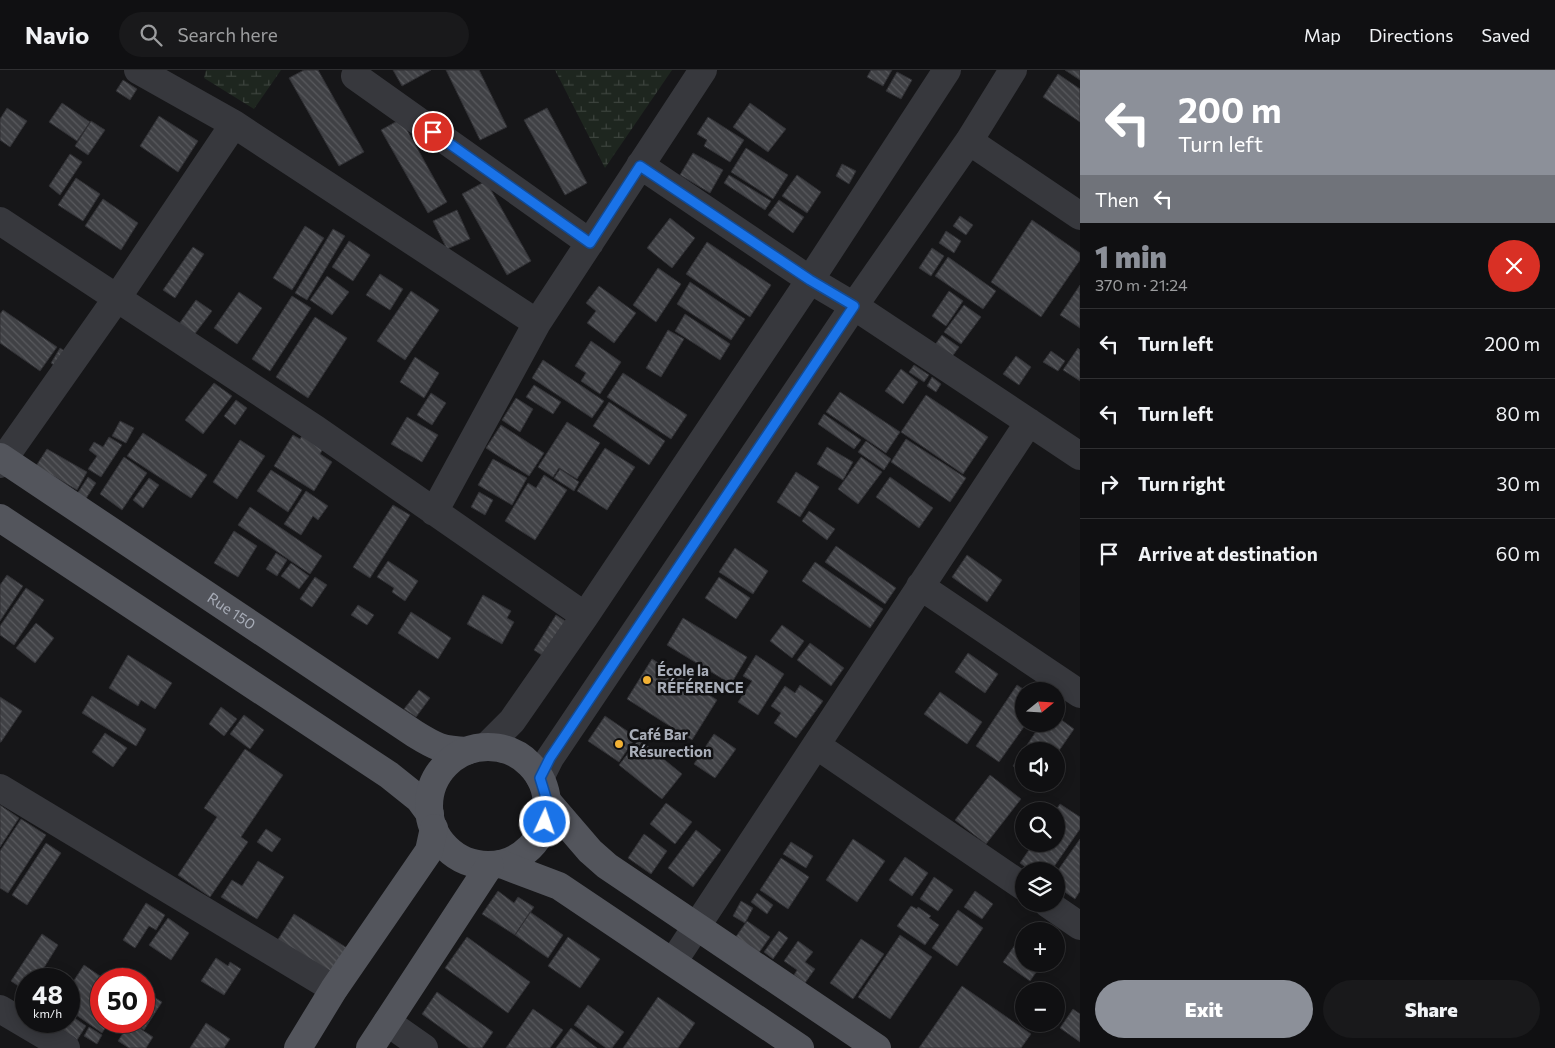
<!DOCTYPE html>
<html lang="en">
<head>
<meta charset="utf-8">
<style>
	body { margin:0; font-family:Commissioner,sans-serif; background:#19191b; color:#f1f3f6; height:100vh; display:flex; flex-direction:column; font-size:19px; white-space:nowrap }
	* { box-sizing:border-box; margin:0 }
	p { font-size:16px; color:#9c9d9f }
	.icon { flex:none; width:28px; height:28px; fill:none; stroke:currentColor; stroke-width:2; stroke-linecap:round; stroke-linejoin:round }
	.map { position:relative; flex:1; overflow:hidden }
	.details { display:flex; flex-direction:column; background:#101012; width:475px }
	.details>* { flex:none }
	.top-card { background:#8c9099; color:#fff; overflow:hidden }
	.needle { width:32px; rotate:72deg }
	.controls { position:absolute; left:1015px; top:612px; display:grid; gap:10px }
	.controls a { display:grid; place-items:center; width:50px; height:50px; border-radius:50%; background:#101012; box-shadow:0 2px 12px #0003,0 0 0 1px #303032; font-size:25px }
	.speed { position:absolute; left:15px; top:898px; display:flex; gap:10px; font-size:25px; font-weight:700; text-align:center }
	.speed>* { display:grid; place-content:center; width:65px; height:65px; border-radius:50%; background:#101012; box-shadow:0 2px 12px #0003,0 0 0 1px #303032; line-height:1 }
	.speed small { font-size:12px; font-weight:400 }
	.speed .limit { border:8px solid #d22; background:#fff; color:#111 }
	.pin { position:absolute; display:grid; place-items:center; width:42px; height:42px; color:#fff; margin:-21px; border:2px solid #fff; border-radius:50%; box-shadow:0 1px 5px #0007 }
	.me { position:absolute; width:55px; margin:-28px; rotate:3deg; stroke-linejoin:round; filter:drop-shadow(0 0 4px #0008) }
	.turn { display:flex; align-items:center; gap:18px; height:105px; padding:0 15px; font-size:22px }
	.turn .icon { width:65px; height:65px; stroke-width:2.5 }
	.turn b { display:block; font-size:35px; line-height:42px }
	.then { display:flex; align-items:center; height:48px; padding:0 15px; background:#0003; gap:10px; font-size:19px }
	.round { display:grid; place-items:center; flex:none; width:52px; height:52px; border-radius:26px; background:#19191b }
	.summary { display:flex; align-items:center; justify-content:space-between; height:85px; padding:0 15px }
	h1 { font-size:30px; font-weight:800; line-height:38px; color:#8c9099 }
	.button { display:flex; gap:10px; margin-top:auto; padding:10px 15px }
	.button a { flex:1; height:58px; border-radius:30px; background:#8c9099; color:#fff; font-size:20px; font-weight:800; line-height:58px; text-align:center }
	.button a+a { background:#19191b; color:#f1f3f6 }
	ul { padding:0; list-style:none }
	li { display:flex; align-items:center; gap:15px; height:70px; padding:0 15px; border-top:1px solid #303032 }
	li div { flex:1 }
	li b { display:block; font-size:19px }
	li em { font-style:normal }
	header { display:flex; align-items:center; gap:30px; box-sizing:border-box; height:70px; padding:0 25px; background:#101012; border-bottom:1px solid #303032 }
	header strong { font-size:24px }
	nav { display:flex; gap:28px; margin-inline-start:auto; font-size:18px }
	.search { width:350px; height:45px; background:#19191b; display:flex; align-items:center; gap:12px; box-sizing:border-box; padding:0 18px; border-radius:28px; color:#9c9d9f; font-size:19px }
	main { display:flex; flex:1; min-height:0 }
	.map>svg:first-child { display:block }
	.wetland { fill:url(#wetland-marsh) }
	.building { fill:url(#building-back-hatch); stroke:#303034 }
	.lines { fill:none; stroke-linecap:round; stroke-linejoin:round }
	.minor { stroke:#37383d; stroke-width:28 }
	.major { stroke:#53555c; stroke-width:28 }
	.route-casing { stroke:#114b97; stroke-width:12 }
	.route { stroke:#1a73e8; stroke-width:9 }
	.poi-dot { fill:#f2b134; stroke:#111113; stroke-width:2 }
	.labels { text-anchor:middle; stroke-width:5; stroke-linejoin:round; paint-order:stroke }
	.street-label { font-size:15px; fill:#a8adb8; stroke:#111113 }
	.poi-label { font-size:15px; font-weight:bold; fill:#a8adb8; stroke:#111113; text-anchor:start }
</style>
</head>
<body>
<header>
<strong>Navio</strong>
<div class="search"><svg class="icon" aria-label="search" viewBox="0 0 24 24"><circle cx="10" cy="10" r="6"/><path d="M15 15l6 6"/></svg>Search here</div>
<nav><a>Map</a><a>Directions</a><a>Saved</a></nav>
</header>
<main>
<div class="map">
<svg width="1080" height="978" viewBox="0 0 1080 978">
	<defs>
		<pattern id="wetland-marsh" width="20" height="14" patternUnits="userSpaceOnUse" patternTransform="scale(1.25)"><rect width="20" height="14" fill="#1e261f"/><path d="M1 5h8M5 5V1M11 12h8M15 12V8" fill="none" stroke="#3c433d"/></pattern>
		<pattern id="building-back-hatch" width="6" height="6" patternUnits="userSpaceOnUse" patternTransform="scale(1.25)"><rect width="6" height="6" fill="#404145"/><path d="M-1 5l2 2M0 0l6 6M5-1l2 2" fill="none" stroke="#595a5e"/></pattern>
	</defs>
	<rect width="100%" height="100%" fill="#161618"/>
	<path class="wetland" d="M206 0H281L254 39 204 8Z
		M555 0H672L605 98Z"/>
	<path class="building" d="M304 0H318L364 82 339 96 289 8Z
		M393 0H431L402 16Z
		M446 0H479L507 57 480 70Z
		M871 0H892L883 16 867 7Z
		M1065 0H1080V10Z
		M897 2 912 10 901 29 886 21Z
		M1058 4 1080 19V52L1043 27Z
		M123 10 137 19 130 30 116 21Z
		M62 33 90 52 77 71 49 52Z
		M750 33 786 59 768 82 733 57Z
		M7 38 27 51 10 77 0 70V49Z
		M547 38 587 113 565 125 524 50Z
		M159 46 198 71 178 102 140 76Z
		M708 47 744 70 730 92 704 76 707 70 697 64Z
		M401 49 447 132 428 143 381 60Z
		M91 51 105 60 88 85 75 76Z
		M746 78 788 105 773 129 731 102Z
		M693 83 723 100 710 123 680 105Z
		M70 84 82 92 60 125 49 116Z
		M842 94 856 101 849 114 836 106Z
		M729 105 771 131 765 140 724 113Z
		M797 105 821 122 807 143 782 126Z
		M76 108 100 124 83 151 58 135Z
		M486 111 531 191 507 205 462 124Z
		M103 129 138 153 121 180 85 156Z
		M779 130 804 147 793 163 768 145Z
		M457 140 470 169 447 179 433 151Z
		M960 146 973 155 966 165 953 156Z
		M670 148 695 168 672 198 647 178Z
		M1032 150 1080 183V190L1041 247 991 212Z
		M305 156 324 168 292 220 273 208Z
		M333 159 345 166 307 230 295 223Z
		M946 161 961 171 954 183 939 173Z
		M349 171 370 185 353 211 332 197Z
		M707 172 771 215 750 247 686 204Z
		M193 177 204 184 175 228 163 220Z
		M932 178 944 186 931 206 919 198Z
		M948 187 996 221 983 239 935 206Z
		M658 198 681 214 656 252 633 235Z
		M380 204 403 219 390 240 366 225Z
		M327 206 349 222 332 245 310 230Z
		M690 212 745 249 731 270 677 234Z
		M1080 215V258L1060 245Z
		M599 216 636 243 614 273 587 253 596 241 586 233Z
		M411 221 439 240 405 290 377 271Z
		M949 221 963 231 946 256 932 246Z
		M239 222 262 238 237 274 214 258Z
		M292 226 311 238 270 301 252 289Z
		M196 230 212 241 194 265 179 254Z
		M964 235 981 247 961 274 944 262Z
		M3 240 57 277 40 301 0 273V244Z
		M685 244 730 274 720 290 675 261Z
		M315 247 347 268 308 328 276 307Z
		M668 260 684 269 661 307 646 298Z
		M942 265 959 277 951 288 934 276Z
		M591 271 621 292 600 324 581 311 586 303 575 296Z
		M60 278 69 284 60 299 51 293Z
		M1078 278 1080 280V311L1063 300Z
		M1051 281 1065 291 1058 301 1043 292Z
		M1016 286 1031 297 1019 315 1003 304Z
		M415 287 439 303 424 328 400 312Z
		M543 290 604 331 592 348 532 308Z
		M914 295 929 305 924 312 909 302Z
		M901 299 918 312 903 334 885 321Z
		M623 303 687 345 671 369 607 327Z
		M932 307 941 314 936 322 927 316Z
		M214 313 232 326 203 364 185 350Z
		M534 315 561 332 553 344 526 327Z
		M840 322 900 362 886 383 826 342Z
		M431 323 446 333 432 355 417 345Z
		M926 325 988 367 963 404 901 362Z
		M516 328 533 339 520 362 502 350Z
		M236 330 247 338 235 355 224 346Z
		M609 332 665 371 649 395 593 356Z
		M824 344 861 370 854 379 818 354Z
		M407 347 438 365 422 392 391 374Z
		M120 351 134 358 126 373 112 366Z
		M567 352 600 373 577 409 559 398 553 407 538 397Z
		M501 355 544 383 529 406 486 378Z
		M143 363 207 405 191 428 127 386Z
		M303 364 324 377 320 384 332 392 314 421 274 396 293 365 300 369Z
		M109 367 122 375 101 407 88 399 97 386 89 380 94 372 103 377Z
		M906 369 966 408 950 432 891 392Z
		M240 370 265 386 237 429 213 412Z
		M866 371 891 389 884 400 858 382Z
		M827 377 853 392 843 410 817 394Z
		M605 378 635 397 607 440 577 421Z
		M47 379 87 402 77 420 36 396Z
		M124 387 147 403 122 440 100 424Z
		M861 387 882 402 858 434 838 419Z
		M493 389 527 408 512 435 478 415Z
		M560 399 579 412 574 421 554 408Z
		M271 400 302 420 288 442 257 421Z
		M796 402 819 417 800 447 777 432Z
		M544 405 567 420 535 470 505 451 528 413 536 418Z
		M88 407 96 413 83 433 75 427Z
		M890 407 933 438 919 458 876 427Z
		M149 408 159 415 143 438 133 430Z
		M306 421 328 436 318 450 313 446 301 465 284 454Z
		M479 422 493 430 485 445 471 437Z
		M393 435 410 445 370 508 353 497Z
		M250 437 322 486 310 504 238 455Z
		M809 441 835 459 827 470 802 451Z
		M234 461 257 476 238 507 214 493Z
		M836 476 896 518 885 534 825 492Z
		M735 478 768 501 753 524 719 502Z
		M276 483 287 490 277 506 266 499Z
		M967 485 1002 510 987 532 952 507Z
		M388 491 418 511 405 531 392 522 394 518 377 507Z
		M815 492 883 539 870 558 802 511Z
		M291 493 309 506 299 519 281 506Z
		M7 505 23 516 0 551V515Z
		M315 507 327 515 312 537 300 529Z
		M719 507 750 528 736 549 705 528Z
		M26 518 44 530 14 575 0 565V556Z
		M483 525 511 541 507 548 514 552 502 574 467 554Z
		M358 535 374 545 367 555 351 545Z
		M411 542 451 568 438 589 398 563Z
		M556 545 567 552 545 587 534 580Z
		M683 548 747 587 731 614 667 575Z
		M36 553 54 568 35 593 16 578Z
		M782 555 804 571 792 588 770 571Z
		M810 573 844 598 831 616 797 590Z
		M968 583 998 604 985 623 955 602Z
		M128 585 172 613 155 639 141 630 138 636 109 618Z
		M756 585 784 604 758 645 738 632 752 611 743 606Z
		M652 589 717 630 692 670 627 629Z
		M800 615 823 631 796 668 774 653 781 643 771 636 785 616 795 623Z
		M1017 615 1026 621H1024V654H1026L999 692 976 676Z
		M419 620 430 628 416 647 404 639Z
		M940 622 982 652 967 674 924 644Z
		M92 626 146 659 136 676 82 643Z
		M0 627 22 641 1 672H0Z
		M221 637 237 649 224 666 209 654Z
		M244 645 264 660 250 679 230 664Z
		M605 646 636 667 619 692 588 671Z
		M1056 646 1074 659 1056 685V681H1024V703L1013 696 1041 654H1056Z
		M105 663 127 678 113 697 92 682Z
		M714 664 736 679 715 708 694 694Z
		M639 669 682 704 662 729 619 695Z
		M245 679 283 705 241 767 248 772 210 827 178 805 217 747 204 738Z
		M990 705 1021 729 986 774 955 750Z
		M666 733 692 752 675 774 650 754Z
		M1060 734 1080 747V759L1051 801H1031L1020 793 1033 774H1056L1055 741Z
		M0 735 19 748 0 777Z
		M21 749 46 765 8 823 0 818V781Z
		M266 759 281 769 272 782 257 772Z
		M696 760 721 780 693 817 668 798Z
		M644 764 667 781 651 804 628 788Z
		M853 769 885 791 857 832 826 810Z
		M1080 769V821L1075 829 1056 816V803Z
		M791 772 813 786 806 798 783 784Z
		M46 773 61 783 27 835 12 825Z
		M905 787 928 803 912 826 889 810Z
		M781 788 809 807 788 839 760 820Z
		M258 791 284 807 257 849 221 827 232 810 242 816Z
		M934 807 953 820 938 841 920 829Z
		M498 821 514 833 518 827 534 837 515 865 482 844Z
		M975 821 993 834 982 849 964 837Z
		M757 823 773 835 767 844 751 832Z
		M741 831 753 838 745 853 733 846Z
		M146 833 165 845 156 860 149 856 135 878 123 870Z
		M911 836 917 839 918 837 931 846 929 848 939 855 925 875 897 856Z
		M958 840 983 858 957 896 932 878Z
		M530 842 563 865 548 888 515 865Z
		M294 844 347 878 331 905 277 871Z
		M168 848 189 863 171 890 149 875Z
		M747 851 770 867 758 884 735 868Z
		M1029 854 1040 861H1024Z
		M779 861 788 868 773 889 764 882Z
		M1024 862V894H1042L1030 911 1003 892Z
		M42 864 58 875 37 909H26V921L11 911Z
		M900 865 932 887 890 949 858 927Z
		M467 867 530 912 508 943 445 898Z
		M568 867 600 889 580 918 548 896Z
		M861 869 884 884 853 929 830 913Z
		M798 871 813 882 805 892 815 899 805 913 794 905 797 900 784 891Z
		M216 888 228 896 230 892 241 899 224 925 201 911Z
		M84 895 100 906 92 917 101 924V951H110L102 963 69 940V918Z
		M962 916 1031 964 1021 978H919Z
		M23 921 26 923V933L18 928Z
		M437 922 493 962 482 978H469L422 944Z
		M149 924 162 932 144 960 131 951H144V933Z
		M658 927 695 953 678 978H623Z
		M588 935 624 962 612 978H606L574 955Z
		M533 939 563 960 550 978H506Z
		M1073 939 1080 944V972L1060 958Z
		M69 944 86 956 77 970 61 959 64 954 61 951H69Z
		M130 952 153 967 146 978H129L118 971Z
		M206 953 230 969 224 978H190Z
		M89 957 102 965 97 974 84 966Z
		M571 958 597 978H556Z"/>
	<g class="lines">
		<path class="minor" d="M138 0 234 54 537 253
			M355 6 590 173
			M969 71 1080 146
			M640 95 810 210 854 236 1080 386
			M0 151 317 360 585 546
			M0 394 117 228 234 54
			M434 442 537 253 703 0
			M920 516 1080 624
			M816 675 1024 817
			M486 677 512 651 585 546 810 210 947 0
			M540 708 550 688 854 236 969 71 1013 0
			M0 718 334 919
			M1048 834 1080 856
			M673 892 1029 352
			M0 939 66 978
			M387 952 424 978"/>
		<g class="major">
			<path id="s1" d="M0 387 415 664C436 677 442 680 467 681"/>
			<path d="M0 448 389 705 419 729 430 744"/>
			<circle cx="488" cy="736" r="59"/>
			<path d="M547 731 590 781 607 796 877 978"/>
			<path d="M501 794 559 816 800 978"/>
			<path d="M298 978 334 919 429 781 434 758"/>
			<path d="M370 978 490 795"/>
		</g>
	</g>
	<g class="lines">
		<g class="route-casing">
			<path id="route" d="M433 62 590 173 640 96 810 210 854 236 550 688 540 708 547 731 545 752"/>
		</g>
		<use href="#route" class="route"/>
	</g>
	<g class="poi-dot">
		<circle cx="647" cy="610" r="5"/>
		<circle cx="619" cy="674" r="5"/>
	</g>
	<g class="labels">
		<g class="street-label">
			<text dy="5" stroke="none"><textPath href="#s1" startOffset="278">Rue 150</textPath></text>
		</g>
		<g class="poi-label">
			<text x="657" y="606">École la<tspan x="657" dy="17">RÉFÉRENCE</tspan></text>
			<text x="629" y="670">Café Bar<tspan x="629" dy="17">Résurection</tspan></text>
		</g>
	</g>
</svg>
<div class="controls">
<a><svg class="needle" viewBox="-14 -14 28 28"><path d="M0-13l5 13h-10z" fill="#e53935"/><path d="M0 13l5-13h-10z" fill="#9c9d9f"/></svg></a>
<a><svg class="icon" aria-label="sound" viewBox="0 0 24 24"><path d="M4 9h4l5-4v14l-5-4H4zM17 9q2 3 0 6"/></svg></a>
<a><svg class="icon" aria-label="search" viewBox="0 0 24 24"><circle cx="10" cy="10" r="6"/><path d="M15 15l6 6"/></svg></a>
<a><svg class="icon" aria-label="layers" viewBox="0 0 24 24"><path d="M12 4l9 5-9 5-9-5zM3 14l9 5 9-5"/></svg></a>
<a>+</a>
<a>−</a>
</div>
<div class="speed"><div>48<small>km/h</small></div><div class="limit">50</div></div>
<div class="pin" style="left:433px;top:62px;background:#d93025"><svg class="icon" aria-label="arrive" viewBox="0 0 24 24"><path d="M6 21V4h12l-3 4 3 4H6"/></svg></div>
<svg class="me" style="left:545px;top:752px" viewBox="-20 -20 40 40"><circle r="17" fill="#1a73e8" stroke="#fff" stroke-width="3"/><path d="M0-11L8 9 0 5-8 9z" fill="#fff"/></svg>
</div>
<section class="details">
<div class="top-card">
<div class="turn"><svg class="icon" aria-label="left" viewBox="0 0 24 24"><path d="M17 20v-9H6M10 6l-5 5 5 5"/></svg><div><b>200 m</b>Turn left</div></div>
<div class="then">Then<svg class="icon" aria-label="left" viewBox="0 0 24 24"><path d="M17 20v-9H6M10 6l-5 5 5 5"/></svg></div>
</div>
<div class="summary"><div><h1>1 min</h1><p>370 m · 21:24</p></div><a class="round" style="background:#d93025;color:#fff"><svg class="icon" aria-label="close" viewBox="0 0 24 24"><path d="M6 6l12 12M18 6L6 18"/></svg></a></div>
<ul>
<li><svg class="icon" aria-label="left" viewBox="0 0 24 24"><path d="M17 20v-9H6M10 6l-5 5 5 5"/></svg><div><b>Turn left</b></div><em>200 m</em></li>
<li><svg class="icon" aria-label="left" viewBox="0 0 24 24"><path d="M17 20v-9H6M10 6l-5 5 5 5"/></svg><div><b>Turn left</b></div><em>80 m</em></li>
<li><svg class="icon" aria-label="right" viewBox="0 0 24 24"><path d="M7 20v-9h11M14 6l5 5-5 5"/></svg><div><b>Turn right</b></div><em>30 m</em></li>
<li><svg class="icon" aria-label="arrive" viewBox="0 0 24 24"><path d="M6 21V4h12l-3 4 3 4H6"/></svg><div><b>Arrive at destination</b></div><em>60 m</em></li>
</ul>
<div class="button"><a>Exit</a><a>Share</a></div>
</section>
</main>
</body>
</html>
